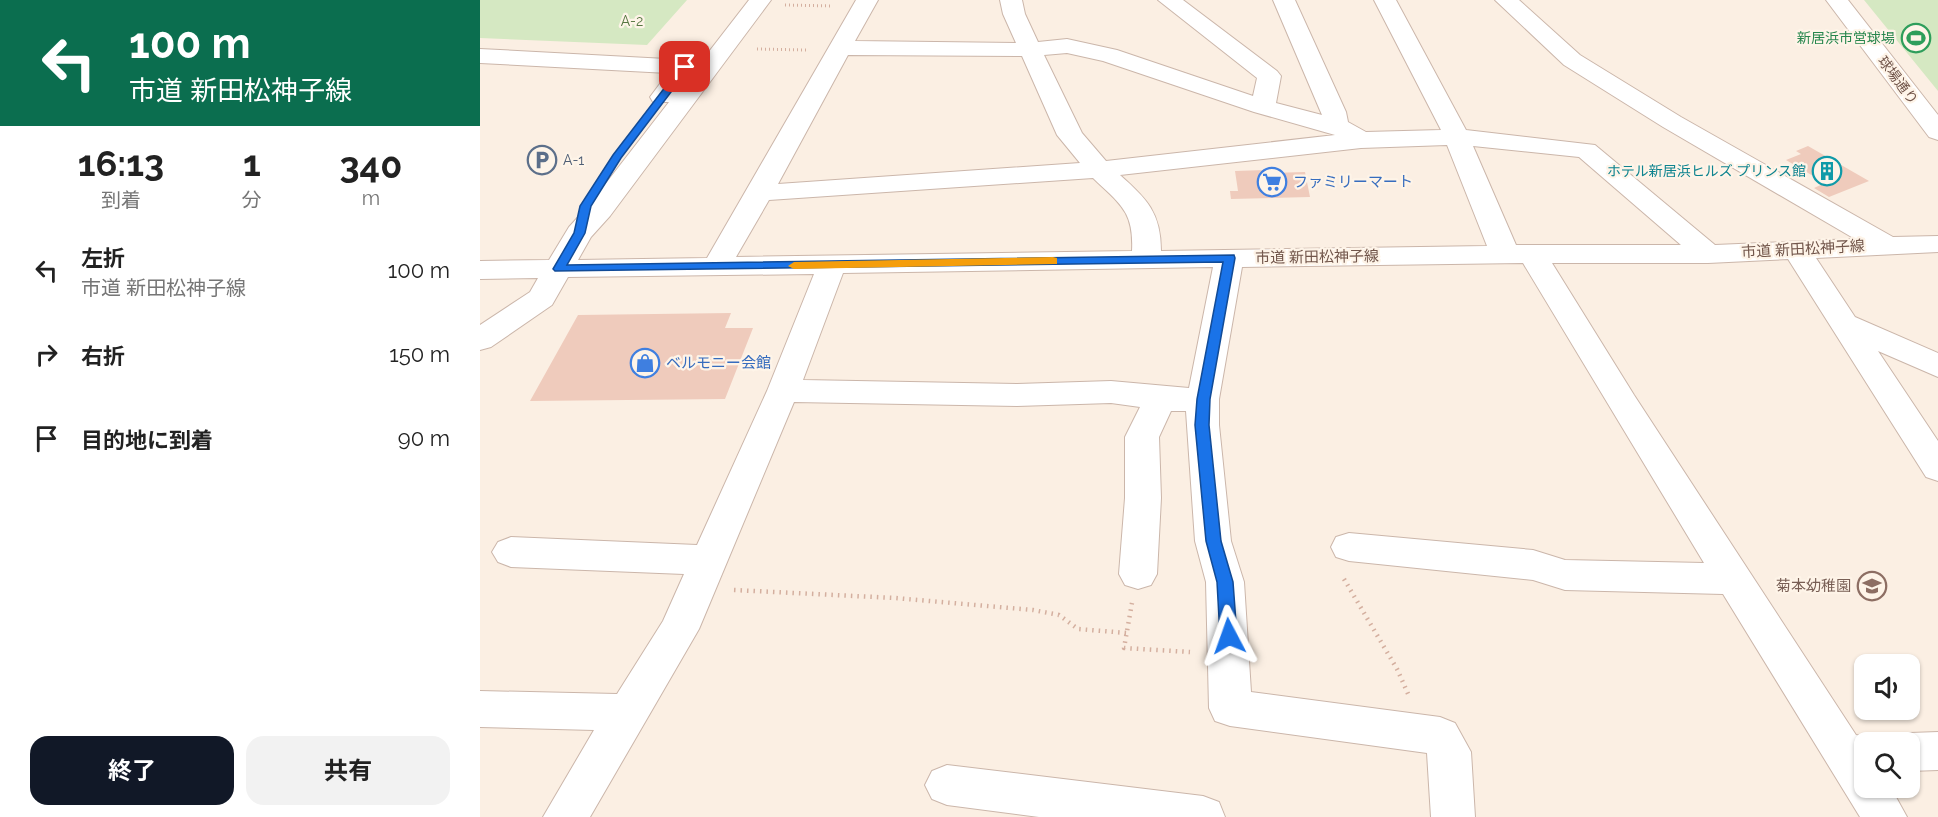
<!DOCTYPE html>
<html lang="ja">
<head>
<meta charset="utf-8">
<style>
	body { margin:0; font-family:Raleway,"Noto Sans JP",sans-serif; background:#f2f2f2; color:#222; height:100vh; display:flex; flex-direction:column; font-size:22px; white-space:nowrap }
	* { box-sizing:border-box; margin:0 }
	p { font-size:20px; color:#767676 }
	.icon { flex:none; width:33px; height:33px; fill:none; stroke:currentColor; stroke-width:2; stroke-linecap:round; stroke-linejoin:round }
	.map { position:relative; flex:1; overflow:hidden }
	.drawer { display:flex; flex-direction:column; background:#fff; width:480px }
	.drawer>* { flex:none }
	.banner { background:#0b6e4f; color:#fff; overflow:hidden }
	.controls { position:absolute; left:1374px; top:654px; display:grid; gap:12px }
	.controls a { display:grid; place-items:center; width:66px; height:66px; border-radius:12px; background:#fff; box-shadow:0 2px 4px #0004; font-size:30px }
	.pin { position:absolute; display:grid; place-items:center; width:51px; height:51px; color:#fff; margin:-26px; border-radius:12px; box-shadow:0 3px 9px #0006 }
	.me { position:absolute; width:66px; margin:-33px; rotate:356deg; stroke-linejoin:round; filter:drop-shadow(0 0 4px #0008) }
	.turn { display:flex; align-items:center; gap:21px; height:126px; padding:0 30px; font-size:27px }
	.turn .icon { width:78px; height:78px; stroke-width:2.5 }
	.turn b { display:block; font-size:42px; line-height:51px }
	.eta { display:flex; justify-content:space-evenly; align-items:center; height:102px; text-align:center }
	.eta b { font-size:36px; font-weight:700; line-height:42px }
	.cta { display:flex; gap:12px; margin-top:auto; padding:12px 30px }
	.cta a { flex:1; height:69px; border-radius:18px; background:#111827; color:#fff; font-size:24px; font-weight:700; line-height:69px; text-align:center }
	.cta a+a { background:#f2f2f2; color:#222 }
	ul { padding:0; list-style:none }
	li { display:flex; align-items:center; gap:18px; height:84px; padding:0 30px }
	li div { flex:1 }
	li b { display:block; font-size:22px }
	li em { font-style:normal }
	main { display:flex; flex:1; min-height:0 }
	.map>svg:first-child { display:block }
	.green { fill:#d5e8c2 }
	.building { fill:#efcbbc }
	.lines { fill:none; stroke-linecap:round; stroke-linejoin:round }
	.minor-casing { stroke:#cbb6aa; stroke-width:2 }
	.path-far1 { stroke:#d4af9f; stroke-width:3; stroke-dasharray:1 3; stroke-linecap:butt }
	.path { stroke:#d4af9f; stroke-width:4.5; stroke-dasharray:1.5 5; stroke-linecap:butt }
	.minor { fill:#fff; fill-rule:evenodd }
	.route { fill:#1a73e8; stroke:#114b97; stroke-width:1.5 }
	.slow { fill:#f59e0b }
	.labels { text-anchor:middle; stroke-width:4.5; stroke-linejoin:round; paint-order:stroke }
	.far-park-label { font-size:14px; fill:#577742; stroke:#fef4e8 }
	.far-leisure-label { font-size:14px; fill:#27864d; stroke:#fef4e8; text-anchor:end }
	.far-street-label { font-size:14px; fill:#71554a; stroke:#fef4e8 }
	.far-service-label { font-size:14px; fill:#4e5e75; stroke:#fef4e8; text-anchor:start }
	.far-culture-label { font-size:14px; fill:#0d838f; stroke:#fef4e8; text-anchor:end }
	.shop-label { font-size:15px; fill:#366cbe; stroke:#fef4e8; text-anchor:start }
	.street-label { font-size:15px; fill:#71554a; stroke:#fef4e8 }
	.education-label { font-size:15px; fill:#785e54; stroke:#fef4e8; text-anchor:end }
</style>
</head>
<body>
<main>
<section class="drawer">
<div class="banner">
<div class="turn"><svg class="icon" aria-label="left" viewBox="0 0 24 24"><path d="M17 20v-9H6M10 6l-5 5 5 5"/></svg><div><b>100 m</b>市道 新田松神子線</div></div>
</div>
<div class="eta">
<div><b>16:13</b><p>到着</p></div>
<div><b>1</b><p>分</p></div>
<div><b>340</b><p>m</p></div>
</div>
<ul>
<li><svg class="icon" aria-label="left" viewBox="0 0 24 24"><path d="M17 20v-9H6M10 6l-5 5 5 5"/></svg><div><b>左折</b><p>市道 新田松神子線</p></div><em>100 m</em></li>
<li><svg class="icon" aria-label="right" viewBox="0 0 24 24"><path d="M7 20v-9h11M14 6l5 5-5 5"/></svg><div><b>右折</b></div><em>150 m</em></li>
<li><svg class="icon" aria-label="arrive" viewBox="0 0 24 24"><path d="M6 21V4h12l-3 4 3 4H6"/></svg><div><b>目的地に到着</b></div><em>90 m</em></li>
</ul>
<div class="cta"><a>終了</a><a>共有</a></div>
</section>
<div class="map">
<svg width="1458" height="817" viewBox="0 0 1458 817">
	<rect width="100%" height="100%" fill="#fbefe3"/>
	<path class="green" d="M0 0H207L167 45 0 38Z
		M1384 0H1458V91Z"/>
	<path class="building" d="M1328 146 1389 181 1349 197 1334 188 1345 183 1306 160 1321 154 1316 151Z
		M785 170 786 173 825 172 830 197 751 199 750 191H758L755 171Z
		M251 313 245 328H273L245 399 50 401 98 315Z"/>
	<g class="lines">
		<g class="minor-casing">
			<path id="minor" d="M269 0H291L130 216 111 237 98 260 227 258 376 0H398L375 41 536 43 523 14 520 0H542L545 14 558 42 587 39 637 50 773 96 777 78 678 0H703L797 71 801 76 796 103 842 115 793 0H815L866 112 868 122 886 132 961 130 894 0H916L986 130 1115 145 1235 245 1375 239 1183 127 1084 65 1015 0H1039L1100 55 1201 117 1413 237 1458 236V252L1336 258 1375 317 1458 353V377L1398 351 1458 441V481L1446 477 1308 259 1228 263H1072L1154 395 1376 735 1399 740 1400 742H1384V788H1411L1427 817H1380L1243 594 1085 590 1053 580 869 561 856 557 851 547 856 537 869 533 1053 550 1085 560 1224 563 1043 263 762 267 739 399V425L751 541 764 582 771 692 960 717 975 723 991 752 995 817H951L947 753 750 726 735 721 729 708 726 582 715 541 706 411H691L679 437 681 498 677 574 671 585 658 589 645 585 639 574 645 498V437L660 407 631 403 537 406 314 402 219 629 110 817H63L114 730 0 727V691L137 694 183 621 204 574 31 567 18 562 12 552 18 542 31 537 217 545 287 391 334 274 88 277 72 305 11 347 0 350V325L50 292 58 278 0 279V261L69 260 89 227 110 204 189 102H173L170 97 188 73 0 63V49L205 60 213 62 217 67 214 71ZM587 53 623 61 774 112 855 135 626 161 602 133 564 55ZM368 55 542 56 577 135 600 163 298 184ZM967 145 1007 246 681 251C681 213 667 199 640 175L881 148ZM993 146 1099 157 1201 245H1036ZM613 178C640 204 654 211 652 251L256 257 289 200ZM733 267 709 388 631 381 537 384 323 380 363 273Z
				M1346 0H1368L1458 115V140L1449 137Z
				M1458 732V770L1430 771V742H1413L1415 738 1430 733Z
				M467 765 723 796 739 802 745 817H559L467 805 452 799 445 785 452 771Z"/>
		</g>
		<path class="path-far1" d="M305 5 352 6
			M277 49 327 50"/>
		<path class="path" d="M864 579 917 669 929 696
			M254 590 415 598 553 610 579 615 598 629 647 633
			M652 603 644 648 710 652"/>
		<use href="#minor" class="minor"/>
	</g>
	<path class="route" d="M202 65 210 67 141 158 111 206 105 233 87 265 754 255 755 258 730 399 729 425 741 541 753 582 757 636 754 641H743L740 636 737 582 726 541 715 425 717 399 743 262 75 271 73 269 94 233 100 206 133 155Z"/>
	<path class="slow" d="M573 257 577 258V264L314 269 308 266 314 262Z"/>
	<defs>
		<g id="stadium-ring" transform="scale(1.5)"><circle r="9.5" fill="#fef4e8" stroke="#2e9e5b" stroke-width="1.5"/><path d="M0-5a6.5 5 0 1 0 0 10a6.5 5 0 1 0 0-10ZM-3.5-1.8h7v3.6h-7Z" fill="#2e9e5b"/></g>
		<g id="parking-ring" transform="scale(1.5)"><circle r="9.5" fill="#fef4e8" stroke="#5c6f8a" stroke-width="1.5"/><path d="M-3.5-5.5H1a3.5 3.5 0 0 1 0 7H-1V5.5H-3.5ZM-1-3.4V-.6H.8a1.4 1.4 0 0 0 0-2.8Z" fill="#5c6f8a"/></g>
		<g id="building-ring" transform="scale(1.5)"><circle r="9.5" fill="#fef4e8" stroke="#0f9aa8" stroke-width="1.5"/><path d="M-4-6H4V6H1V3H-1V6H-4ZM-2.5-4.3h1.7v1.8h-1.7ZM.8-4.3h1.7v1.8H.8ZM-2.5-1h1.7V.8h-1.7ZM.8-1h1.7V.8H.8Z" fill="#0f9aa8"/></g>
		<g id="supermarket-ring" transform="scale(1.5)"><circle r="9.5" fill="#fef4e8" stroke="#3f7fe0" stroke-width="1.5"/><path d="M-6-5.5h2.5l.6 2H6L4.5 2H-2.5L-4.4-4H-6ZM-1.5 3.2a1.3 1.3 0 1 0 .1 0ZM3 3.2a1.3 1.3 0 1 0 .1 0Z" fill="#3f7fe0"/></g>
		<g id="shop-ring" transform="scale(1.5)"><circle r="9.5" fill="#fef4e8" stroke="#3f7fe0" stroke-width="1.5"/><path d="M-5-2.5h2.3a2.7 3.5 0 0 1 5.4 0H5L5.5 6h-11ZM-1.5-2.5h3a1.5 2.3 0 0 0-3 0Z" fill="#3f7fe0"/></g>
		<g id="school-ring" transform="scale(1.5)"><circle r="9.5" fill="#fef4e8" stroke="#8d6e63" stroke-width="1.5"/><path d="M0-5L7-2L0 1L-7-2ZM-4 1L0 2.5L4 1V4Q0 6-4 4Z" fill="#8d6e63"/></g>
	</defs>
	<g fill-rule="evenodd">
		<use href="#stadium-ring" x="1436" y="38"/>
		<use href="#parking-ring" x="62" y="160"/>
		<use href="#building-ring" x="1347" y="171"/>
		<use href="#supermarket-ring" x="792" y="182"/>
		<use href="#shop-ring" x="165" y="363"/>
		<use href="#school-ring" x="1392" y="586"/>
	</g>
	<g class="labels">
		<g class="far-park-label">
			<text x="152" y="26">A-2</text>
		</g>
		<g class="far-leisure-label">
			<text x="1415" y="43">新居浜市営球場</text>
		</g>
		<g class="far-street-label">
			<text transform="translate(1418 80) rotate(53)" y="5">球場通り</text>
		</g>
		<g class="far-service-label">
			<text x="83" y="165">A-1</text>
		</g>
		<g class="far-culture-label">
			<text x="1326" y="176">ホテル新居浜ヒルズ プリンス館</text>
		</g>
		<g class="shop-label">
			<text x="813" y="187">ファミリーマート</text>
			<text x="186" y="368">ベルモニー会館</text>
		</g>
		<g class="street-label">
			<text transform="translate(1323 249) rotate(-3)" y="5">市道 新田松神子線</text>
			<text transform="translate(837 257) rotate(-1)" y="5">市道 新田松神子線</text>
		</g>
		<g class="education-label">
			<text x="1371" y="591">菊本幼稚園</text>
		</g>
	</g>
</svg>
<div class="controls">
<a><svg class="icon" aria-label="sound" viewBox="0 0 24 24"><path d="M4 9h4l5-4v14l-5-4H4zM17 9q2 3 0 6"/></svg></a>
<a><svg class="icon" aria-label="search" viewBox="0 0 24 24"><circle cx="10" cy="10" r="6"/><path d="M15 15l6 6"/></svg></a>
</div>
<div class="pin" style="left:205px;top:67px;background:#d93025"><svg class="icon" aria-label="arrive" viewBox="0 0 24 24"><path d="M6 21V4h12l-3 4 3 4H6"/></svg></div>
<svg class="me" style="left:749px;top:636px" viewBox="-20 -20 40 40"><path d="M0-17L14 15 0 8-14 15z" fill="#1a73e8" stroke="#fff" stroke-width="4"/></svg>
</div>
</main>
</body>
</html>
